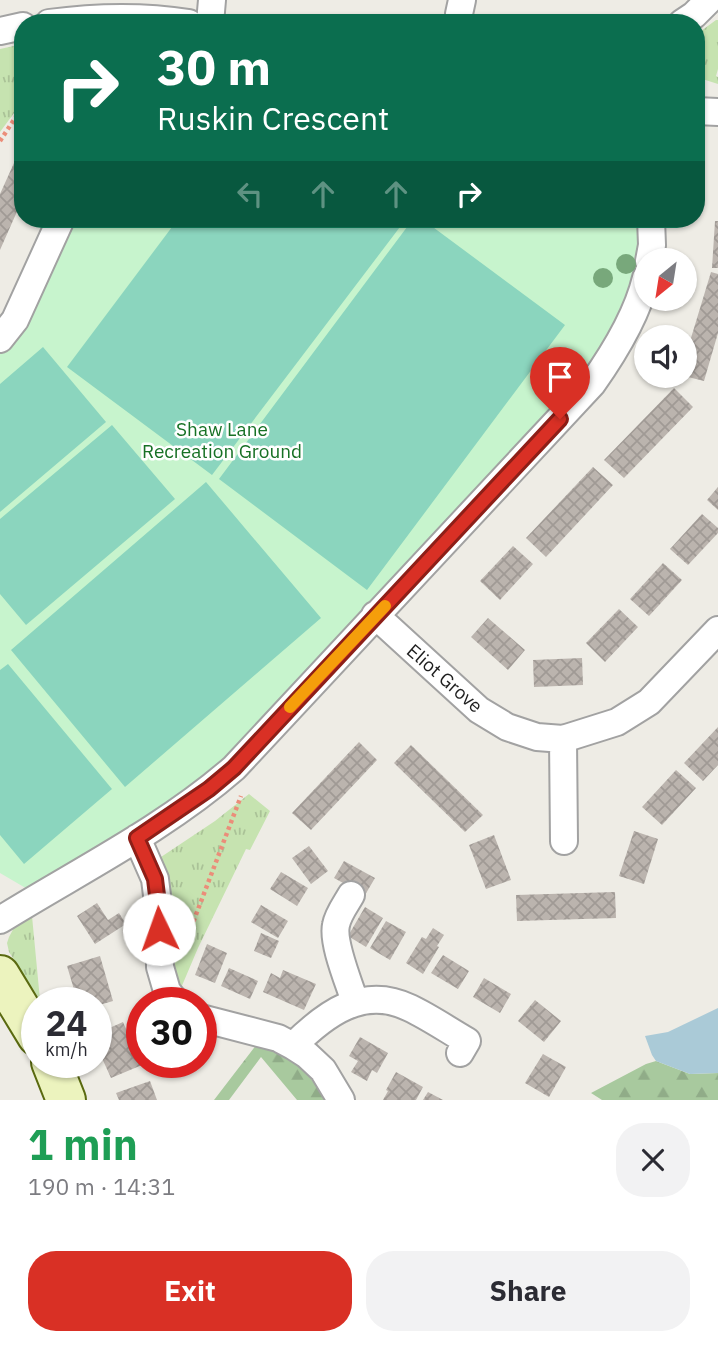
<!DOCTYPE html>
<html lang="en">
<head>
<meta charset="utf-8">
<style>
	body { margin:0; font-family:"IBM Plex Sans",sans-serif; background:#f2f2f3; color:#2b2b33; height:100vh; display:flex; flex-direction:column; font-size:26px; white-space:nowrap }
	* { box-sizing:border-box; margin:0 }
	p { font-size:23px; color:#7c7c81 }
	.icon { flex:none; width:38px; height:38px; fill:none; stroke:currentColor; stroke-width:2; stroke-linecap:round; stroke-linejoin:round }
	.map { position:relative; height:1100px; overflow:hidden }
	.panel { display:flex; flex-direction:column; background:#fff; flex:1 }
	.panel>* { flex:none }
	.banner { position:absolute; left:14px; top:14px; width:691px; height:214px; border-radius:28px; box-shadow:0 2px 5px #0004; background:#0b6e4f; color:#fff; overflow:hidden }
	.needle { width:46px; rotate:210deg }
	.controls { position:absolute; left:634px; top:248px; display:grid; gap:14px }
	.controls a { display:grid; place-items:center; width:63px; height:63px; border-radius:50%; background:#fff; box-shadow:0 2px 5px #0004; font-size:35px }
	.speed { position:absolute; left:21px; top:987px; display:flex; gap:14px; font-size:35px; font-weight:700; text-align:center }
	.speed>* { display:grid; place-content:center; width:91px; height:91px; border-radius:50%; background:#fff; box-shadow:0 2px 5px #0004; line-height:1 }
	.speed small { font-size:18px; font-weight:400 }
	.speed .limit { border:10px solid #d22; background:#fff; color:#111 }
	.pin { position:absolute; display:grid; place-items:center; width:60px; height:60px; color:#fff; margin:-72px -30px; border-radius:50% 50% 50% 0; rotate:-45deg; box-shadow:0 0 7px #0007 }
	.pin .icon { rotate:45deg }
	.me { position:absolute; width:77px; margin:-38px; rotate:357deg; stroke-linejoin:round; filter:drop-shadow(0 0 5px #0008) }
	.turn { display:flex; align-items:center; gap:24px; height:147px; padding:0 28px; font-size:32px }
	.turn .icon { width:91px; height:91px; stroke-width:2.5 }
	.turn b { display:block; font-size:49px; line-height:60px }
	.lanes { display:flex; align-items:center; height:66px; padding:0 28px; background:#0003; justify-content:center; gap:35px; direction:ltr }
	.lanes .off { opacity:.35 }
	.round { display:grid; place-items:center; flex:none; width:74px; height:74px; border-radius:28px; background:#f2f2f3 }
	.overview { display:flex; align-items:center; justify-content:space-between; height:119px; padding:0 28px }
	h1 { font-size:42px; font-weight:800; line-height:52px; color:#1e9e55 }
	.primary-button { display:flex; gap:14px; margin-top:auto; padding:14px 28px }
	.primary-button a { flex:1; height:80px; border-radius:28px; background:#d93025; color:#fff; font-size:28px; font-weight:800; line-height:80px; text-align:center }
	.primary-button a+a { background:#f2f2f3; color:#2b2b33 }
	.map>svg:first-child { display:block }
	.grass { fill:url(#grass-tufts) }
	.forest { fill:url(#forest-firs) }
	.park { fill:#c7f4cd }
	.pitch { fill:#8bd5be }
	.water { fill:#aacad7 }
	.building { fill:url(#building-cross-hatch) }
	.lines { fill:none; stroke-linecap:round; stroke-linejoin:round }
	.street-casing { stroke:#a2a2a2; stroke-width:30 }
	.secondary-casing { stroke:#5a6a10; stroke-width:42 }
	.path { stroke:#eb8d79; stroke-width:4.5; stroke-dasharray:3.5 3.5; stroke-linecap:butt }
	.street { stroke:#fff; stroke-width:26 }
	.secondary { stroke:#ecf3be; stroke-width:38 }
	.tree { fill:#78a87b }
	.route-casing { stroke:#8d1f18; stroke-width:18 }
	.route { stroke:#d93025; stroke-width:12 }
	.slow { stroke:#f59e0b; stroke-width:12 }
	.labels { text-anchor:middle; stroke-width:5; stroke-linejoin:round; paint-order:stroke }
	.park-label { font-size:19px; fill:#177125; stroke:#fff }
	.street-label { font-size:19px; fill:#1e1e1e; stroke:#fff }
</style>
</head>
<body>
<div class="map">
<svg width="718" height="1100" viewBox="0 0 718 1100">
	<defs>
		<pattern id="grass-tufts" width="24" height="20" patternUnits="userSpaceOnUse" patternTransform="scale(1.75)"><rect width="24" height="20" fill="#c6e3b0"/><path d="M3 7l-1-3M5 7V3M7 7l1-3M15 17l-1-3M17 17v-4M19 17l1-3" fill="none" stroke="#aac297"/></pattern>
		<pattern id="forest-firs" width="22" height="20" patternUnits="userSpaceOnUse" patternTransform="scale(1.75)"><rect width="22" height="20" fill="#a8c99e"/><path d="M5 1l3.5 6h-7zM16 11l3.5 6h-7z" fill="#90ac88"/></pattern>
		<pattern id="building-cross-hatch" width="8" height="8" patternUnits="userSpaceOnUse" patternTransform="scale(1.75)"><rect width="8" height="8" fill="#bbb4ae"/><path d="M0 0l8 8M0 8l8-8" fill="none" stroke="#a09a95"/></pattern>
	</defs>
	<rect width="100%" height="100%" fill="#eeece5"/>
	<path class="grass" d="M716 20H718V69L716 76 718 77V84L696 77 697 34Z
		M23 44V101L0 132V49Z
		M249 794 270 811 250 850 246 849 198 948 178 995 170 969 158 859 215 821Z
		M32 916 40 1000 9 952 7 943 9 937 17 922Z"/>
	<path class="forest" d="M257 1044 288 1055 307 1074 328 1100H297L261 1057 229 1100H214Z
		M656 1061 690 1074 718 1073V1100H602L591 1093 646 1064Z"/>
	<path class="park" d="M75 219H638L637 250 634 271 629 289 621 311 608 337 591 363 531 432 232 753 195 788 29 890 0 873V351L22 326 46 285Z"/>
	<path class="pitch" d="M178 219H406L212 475 67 367Z
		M413 219H422L565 325 367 590 219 479Z
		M43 347 106 422 0 512V384Z
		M112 425 175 499 26 625 0 594V519Z
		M206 482 321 618 125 787 11 650Z
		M8 664 112 789 24 864 0 835V670Z"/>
	<path class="water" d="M718 1008V1073L690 1074 656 1061 652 1055 645 1036 668 1032Z"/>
	<path class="building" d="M23 143V198L0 250V194Z
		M715 221H718V268H712Z
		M711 272 718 274V333L704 381 684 376V361Z
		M674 388 693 407 624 478 604 460Z
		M593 467 613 485 546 557 526 538Z
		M718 487V510L707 500Z
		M702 514 718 528V533L688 565 670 549Z
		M513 546 533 564 500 600 480 581Z
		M663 563 682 580 649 616 630 599Z
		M619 609 638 627 605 662 586 643Z
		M488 618 525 650 508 670 471 637Z
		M582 658 583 685 534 687 533 660Z
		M718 727V765L703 781 684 763Z
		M359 742 377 760 311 830 292 813Z
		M411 745 483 815 465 832 394 763Z
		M676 770 696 788 662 825 642 807Z
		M634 831 658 839 644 884 619 876Z
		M494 835 511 880 486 889 469 845Z
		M309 846 328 871 311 884 292 858Z
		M344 861 375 878 365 895 334 878Z
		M281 872 308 888 297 906 270 889Z
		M615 892 616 918 517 921 516 895Z
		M97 903 108 920 119 913 126 924 95 944 77 916Z
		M261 905 288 921 278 938 251 922Z
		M365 907 383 918 366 947 348 936Z
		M386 921 406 932 390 960 370 948Z
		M433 928 444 935 437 946 439 947 423 974 406 963 422 937 426 939Z
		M261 933 279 941 271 958 254 951Z
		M207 944 227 953 215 983 195 975Z
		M443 955 469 971 458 989 431 973Z
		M100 956 113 1001 96 1006V1003H78L67 966Z
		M229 968 258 981 250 999 221 986Z
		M283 970 316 984 304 1010 263 992 271 973 280 978Z
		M484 978 511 994 500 1013 473 997Z
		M535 1000 561 1021 544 1042 518 1021Z
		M123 1022 142 1065 111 1078 96 1045V1034Z
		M360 1037 388 1053 377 1073 372 1070 367 1081 351 1072 358 1061 349 1056Z
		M543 1054 566 1067 549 1097 525 1083Z
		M396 1072 423 1087 416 1100H383L388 1091 386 1090Z
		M150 1081 157 1100H119L116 1093Z
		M428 1092 443 1100H423Z"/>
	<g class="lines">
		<g class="street-casing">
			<path id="street" d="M49 23C94 17 144 16 189 23
				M210 23 212 0
				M461 23 459 14 462 0
				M682 23 694 15 709 0
				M0 31 23 26
				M696 111 718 112
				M649 261 652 245 651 219
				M0 339 15 320 61 219
				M375 615 479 710 507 727 537 737 563 739 617 722 649 702 718 630
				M563 739 564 841
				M137 838 155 879 159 912 160 967 167 991 177 1003
				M351 895C346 904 338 914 336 925 332 943 349 983 355 1002
				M0 920C79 871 164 829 234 768L592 384C614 353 637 316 646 278
				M201 1018 278 1038 293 1046 307 1055 323 1070 341 1100
				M293 1046C325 1014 363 985 410 1008 429 1017 448 1030 467 1041L460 1053"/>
		</g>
		<g class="secondary-casing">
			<path id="secondary" d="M0 975 37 1036
				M51 1062 66 1100"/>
		</g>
		<path class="path" d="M0 141 23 106
			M186 941 241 796"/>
		<use href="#street" class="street"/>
		<use href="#secondary" class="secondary"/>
	</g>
	<g class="tree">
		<circle cx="626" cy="264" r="10"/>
		<circle cx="603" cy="278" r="10"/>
	</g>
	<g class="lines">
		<g class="route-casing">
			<path id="route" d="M159 929V912L155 879 137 838 209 789 234 768 560 419"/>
		</g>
		<use href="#route" class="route"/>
		<path class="slow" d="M290 707 385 606"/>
	</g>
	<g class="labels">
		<g class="park-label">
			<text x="222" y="436">Shaw Lane<tspan x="222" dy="22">Recreation Ground</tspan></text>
		</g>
		<g class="street-label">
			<text transform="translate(445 678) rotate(41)" y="7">Eliot Grove</text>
		</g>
	</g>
</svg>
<div class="controls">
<a><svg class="needle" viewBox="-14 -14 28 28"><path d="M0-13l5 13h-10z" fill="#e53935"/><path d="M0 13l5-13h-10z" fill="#7c7c81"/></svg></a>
<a><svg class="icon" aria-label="sound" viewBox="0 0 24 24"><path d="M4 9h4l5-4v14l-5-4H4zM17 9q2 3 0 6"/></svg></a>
</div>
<div class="speed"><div>24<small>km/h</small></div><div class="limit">30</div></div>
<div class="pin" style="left:560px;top:419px;background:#d93025"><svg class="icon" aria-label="arrive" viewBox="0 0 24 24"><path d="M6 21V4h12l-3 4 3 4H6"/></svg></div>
<svg class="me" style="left:159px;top:929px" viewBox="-20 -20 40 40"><circle r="19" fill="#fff"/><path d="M0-13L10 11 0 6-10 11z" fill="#d93025"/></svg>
<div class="banner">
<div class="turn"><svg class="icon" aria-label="right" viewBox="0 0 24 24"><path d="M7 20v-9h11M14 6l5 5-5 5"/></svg><div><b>30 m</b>Ruskin Crescent</div></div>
<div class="lanes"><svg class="icon off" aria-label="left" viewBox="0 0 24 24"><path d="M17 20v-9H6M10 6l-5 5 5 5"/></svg><svg class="icon off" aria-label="ahead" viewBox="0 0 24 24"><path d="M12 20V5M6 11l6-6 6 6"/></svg><svg class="icon off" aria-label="ahead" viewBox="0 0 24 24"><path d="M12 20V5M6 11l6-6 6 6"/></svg><svg class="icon" aria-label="right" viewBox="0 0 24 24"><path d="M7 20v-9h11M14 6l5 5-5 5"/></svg></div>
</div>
</div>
<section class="panel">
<div class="overview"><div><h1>1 min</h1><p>190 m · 14:31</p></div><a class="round"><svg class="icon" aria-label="close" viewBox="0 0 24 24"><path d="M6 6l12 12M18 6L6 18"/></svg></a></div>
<div class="primary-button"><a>Exit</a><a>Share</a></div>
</section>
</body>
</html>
